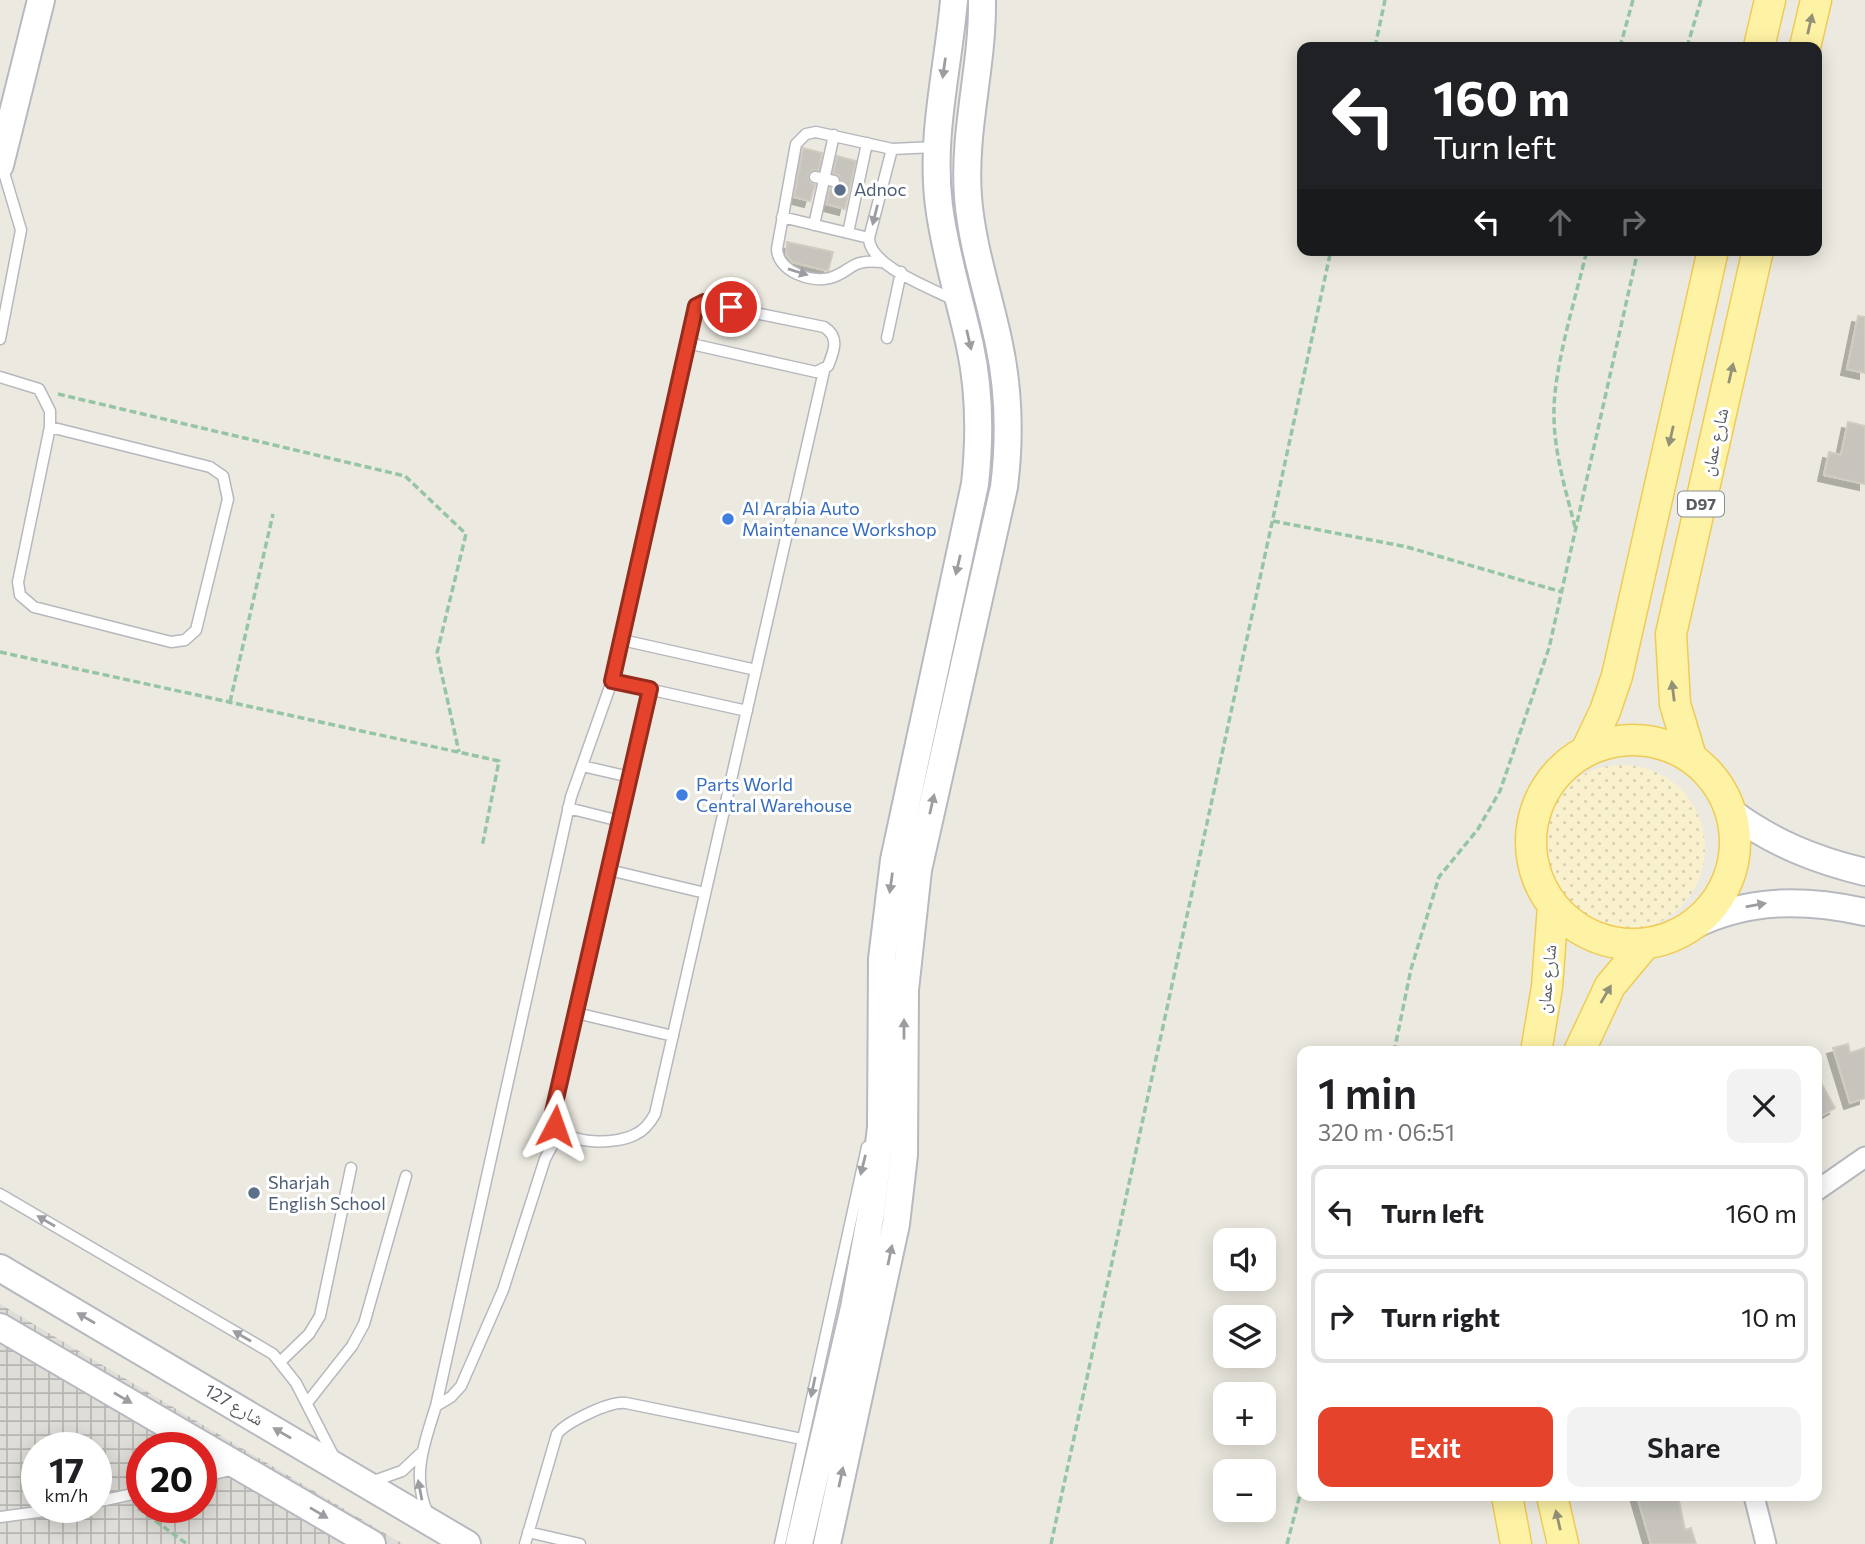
<!DOCTYPE html>
<html lang="en">
<head>
<meta charset="utf-8">
<style>
	body { margin:0; font-family:Commissioner,"Noto Naskh Arabic",sans-serif; background:#f2f2f2; color:#202124; height:100vh; display:flex; flex-direction:column; font-size:26px; white-space:nowrap }
	* { box-sizing:border-box; margin:0 }
	p { font-size:23px; color:#757577 }
	.icon { flex:none; width:38px; height:38px; fill:none; stroke:currentColor; stroke-width:2; stroke-linecap:round; stroke-linejoin:round }
	.map { position:relative; flex:1; overflow:hidden }
	.drawer { position:absolute; left:1297px; top:1046px; width:525px; height:455px; display:flex; flex-direction:column; background:#fff; border-radius:14px; box-shadow:0 4px 18px #0003 }
	.drawer>* { flex:none }
	.guide { position:absolute; left:1297px; top:42px; width:525px; height:214px; border-radius:14px; box-shadow:0 4px 18px #0003; background:#202124; color:#fff; overflow:hidden }
	.buttons { position:absolute; left:1213px; top:1228px; display:grid; gap:14px }
	.buttons a { display:grid; place-items:center; width:63px; height:63px; border-radius:14px; background:#fff; box-shadow:0 4px 18px #0003; font-size:35px }
	.speed { position:absolute; left:21px; top:1432px; display:flex; gap:14px; font-size:35px; font-weight:700; text-align:center }
	.speed>* { display:grid; place-content:center; width:91px; height:91px; border-radius:50%; background:#fff; box-shadow:0 4px 18px #0003; line-height:1 }
	.speed small { font-size:18px; font-weight:400 }
	.speed .limit { border:10px solid #d22; background:#fff; color:#111 }
	.pin { position:absolute; display:grid; place-items:center; width:60px; height:60px; color:#fff; margin:-30px; border:4px solid #fff; border-radius:50%; box-shadow:0 2px 7px #0007 }
	.me { position:absolute; width:77px; margin:-38px; rotate:4deg; stroke-linejoin:round; filter:drop-shadow(0 0 5px #0008) }
	.turn { display:flex; align-items:center; gap:24px; height:147px; padding:0 21px; font-size:32px }
	.turn .icon { width:91px; height:91px; stroke-width:2.5 }
	.turn b { display:block; font-size:49px; line-height:60px }
	.lanes { display:flex; align-items:center; height:66px; padding:0 21px; background:#0003; justify-content:center; gap:35px; direction:ltr }
	.lanes .off { opacity:.35 }
	.round { display:grid; place-items:center; flex:none; width:74px; height:74px; border-radius:14px; background:#f2f2f2 }
	.head { display:flex; align-items:center; justify-content:space-between; height:119px; padding:0 21px }
	h1 { font-size:42px; font-weight:600; line-height:52px }
	.button { display:flex; gap:14px; margin-top:auto; padding:14px 21px }
	.button a { flex:1; height:80px; border-radius:14px; background:#e6432c; color:#fff; font-size:28px; font-weight:600; line-height:80px; text-align:center }
	.button a+a { background:#f2f2f2; color:#202124 }
	ul { padding:0; list-style:none }
	li { display:flex; align-items:center; gap:21px; height:94px; margin:0 14px 10px; padding:0 7px; border:4px solid #e0e0e0; border-radius:14px }
	li div { flex:1 }
	li b { display:block; font-size:26px }
	li em { font-style:normal }
	.map>svg:first-child { display:block }
	.industrial { fill:url(#industrial-grid); fill-rule:evenodd }
	.sand { fill:url(#sand-dots) }
	.building { fill:#c7c4be; stroke:#d1ccbf; stroke-width:2; filter:url(#shadow) }
	.lines { fill:none; stroke-linecap:round; stroke-linejoin:round }
	.lane-casing { stroke:#b6b8bd; stroke-width:13 }
	.street-casing { stroke:#b6b8bd; stroke-width:23 }
	.secondary-casing { stroke:#b6b9bf; stroke-width:30 }
	.primary-casing { stroke:#efcb56; stroke-width:33 }
	.path { stroke:#96c5a5; stroke-width:3.5; stroke-dasharray:7 3.5; stroke-linecap:butt }
	.lane { stroke:#fff; stroke-width:10 }
	.street { stroke:#fff; stroke-width:19 }
	.secondary { stroke:#fff; stroke-width:26 }
	.primary { stroke:#fef3a4; stroke-width:30 }
	.oneway { fill:#939178 }
	.oneway2 { fill:#9b9da0 }
	.route-casing { stroke:#962c1d; stroke-width:18 }
	.route { stroke:#e6432c; stroke-width:12 }
	.service-dot { fill:#5c6f8a; stroke:#fff; stroke-width:2.5 }
	.shop-dot { fill:#3f7fe0; stroke:#fff; stroke-width:2.5 }
	.labels { text-anchor:middle; stroke-width:6; stroke-linejoin:round; paint-order:stroke }
	.shield { fill:#fff; stroke:#8b8d90; stroke-width:2 }
	.shield-label { font-size:16px; font-weight:bold; fill:#595c61 }
	.service-label { font-size:18px; fill:#4e5e75; stroke:#fff; text-anchor:start }
	.street-label { font-size:18px; fill:#595c61; stroke:#fff }
	.shop-label { font-size:18px; fill:#366cbe; stroke:#fff; text-anchor:start }
</style>
</head>
<body>
<div class="map">
<svg width="1865" height="1544" viewBox="0 0 1865 1544">
	<defs>
		<pattern id="industrial-grid" width="8" height="8" patternUnits="userSpaceOnUse" patternTransform="scale(1.75)"><rect width="8" height="8" fill="#dfddd8"/><path d="M0 4h8M4 0v8" fill="none" stroke="#b8b6b3"/></pattern>
		<pattern id="sand-dots" width="8" height="8" patternUnits="userSpaceOnUse" patternTransform="scale(1.75)"><rect width="8" height="8" fill="#f9f1ce"/><path d="M2 2h.1M6 6h.1" fill="none" stroke="#d8d1b3" stroke-width="1.8" stroke-linecap="round"/></pattern>
		<filter id="shadow"><feDropShadow dx="-6" dy="6" stdDeviation="0" flood-color="#0004"/></filter>
	</defs>
	<rect width="100%" height="100%" fill="#eceae0"/>
	<path class="industrial" d="M0 1304 403 1544H0ZM37 1447H96V1507H37ZM142 1447H201V1507H142Z"/>
	<path class="sand" d="M1539 848a83 83 0 1 1 166 0a83 83 0 1 1-166 0Z"/>
	<path class="building" d="M803 148 822 153 819 170H812L808 175 810 182 815 185 810 201 794 197Z
		M837 156 856 161 845 209 826 204 830 188H837L841 183 839 176 833 173Z
		M787 242 833 252 828 271 792 262 786 254Z
		M1858 316 1865 317V373L1847 369Z
		M1848 422 1865 426V484L1824 475 1829 452 1841 455Z
		M1848 1044 1850 1053 1865 1048V1098L1850 1103 1833 1048Z
		M1816 1074 1835 1108 1816 1119Z
		M1637 1496H1678L1685 1530 1691 1528 1696 1544H1651Z"/>
	<g class="lines">
		<g class="lane-casing">
			<path id="lane" d="M892 149 869 238C869 266 931 288 954 300
				M815 177 834 181
				M782 217 869 238
				M814 225 834 135
				M848 233 867 143
				M882 262C849 259 853 271 830 278 810 283 778 271 777 249L796 144 806 134 816 132 892 149 935 147
				M701 302 824 327C840 337 834 351 828 366L816 372 696 345 688 336 696 306Z
				M887 338 901 272
				M0 339 21 230 2 166
				M0 377 39 389 50 411V427L18 582 20 595 34 607 171 642 185 640 196 630 228 499 223 476 210 467 50 427
				M622 640 756 670
				M612 681 747 711
				M650 689 553 1112 556 1126C570 1145 616 1145 636 1134 645 1130 650 1123 655 1114L824 371
				M582 766 630 777
				M568 808 620 821
				M609 870 705 893
				M576 1013 673 1036
				M0 1194 273 1354 296 1383 335 1459
				M280 1362 309 1334 320 1316 351 1168
				M307 1403 352 1346 364 1324 406 1176
				M436 1406 451 1397 461 1386 503 1290 545 1159 560 1131
				M201 1477 235 1469
				M371 1482 402 1471 420 1454
				M96 1502 142 1492
				M428 1514C411 1476 424 1444 436 1406L571 797 612 681 688 336
				M0 1517 75 1507
				M528 1532 580 1544
				M525 1544 557 1434C566 1422 610 1401 626 1403L802 1439
				M780 1544 867 1147"/>
		</g>
		<g class="street-casing">
			<path id="street" d="M1816 1191 1865 1157
				M1754 1496 1766 1544"/>
		</g>
		<g class="secondary-casing">
			<path id="secondary" d="M0 165 41 0
				M1731 812C1773 843 1815 860 1865 872
				M1692 926C1749 898 1805 899 1865 912
				M0 1268 467 1544
				M0 1327 372 1544
				M799 1544 854 1308 871 1213 881 1127 882 959 894 860 975 484C980 438 980 392 970 346 960 300 945 254 939 206 930 136 948 70 954 0
				M827 1544 896 1224 904 1155 905 990 918 870 1004 487C1010 439 1009 391 999 344 989 295 972 248 968 197 963 130 983 67 982 0"/>
		</g>
		<g class="primary-casing">
			<path id="primary" d="M1759 47 1770 0
				M1805 47 1816 0
				M1531 842a102 102 0 1 1 204 0a102 102 0 1 1-204 0Z
				M1586 751 1605 711 1617 676 1713 250
				M1691 757 1675 704 1671 634 1758 250
				M1536 1052 1547 987 1553 906
				M1579 1052 1610 986 1645 944
				M1507 1496 1516 1544
				M1552 1496 1563 1544"/>
		</g>
		<path class="path" d="M1375 47 1385 0
			M1620 47 1633 0
			M1687 47 1701 0
			M58 394 405 476 466 534 437 653 459 752
			M1273 521 1407 547 1562 592
			M1575 527C1566 491 1554 453 1554 415 1553 369 1576 297 1587 250
			M0 652 499 761 482 847
			M230 702 273 514
			M1394 1052 1411 969 1439 877 1478 829 1500 791 1549 648 1638 250
			M138 1508 187 1544
			M1051 1544 1331 250
			M1287 1544 1302 1487"/>
		<use href="#lane" class="lane"/>
		<use href="#street" class="street"/>
		<use href="#secondary" class="secondary"/>
		<use href="#primary" class="primary"/>
	</g>
	<defs><path id="oneway-solid" d="M-6-.8H1V-3.2L6.5 0L1 3.2V.8H-6Z" transform="scale(1.75)"/></defs>
	<g class="oneway">
		<use href="#oneway-solid" transform="translate(1810 24) rotate(-77)"/>
		<use href="#oneway-solid" transform="translate(1731 373) rotate(-77)"/>
		<use href="#oneway-solid" transform="translate(1671 436) rotate(103)"/>
		<use href="#oneway-solid" transform="translate(1673 691) rotate(-97)"/>
		<use href="#oneway-solid" transform="translate(1606 994) rotate(-60)"/>
		<use href="#oneway-solid" transform="translate(1558 1520) rotate(-103)"/>
	</g>
	<g class="oneway2">
		<use href="#oneway-solid" transform="translate(944 68) rotate(98)"/>
		<use href="#oneway-solid" transform="translate(875 215) rotate(104)"/>
		<use href="#oneway-solid" transform="translate(798 272) rotate(17)"/>
		<use href="#oneway-solid" transform="translate(969 340) rotate(77)"/>
		<use href="#oneway-solid" transform="translate(958 565) rotate(103)"/>
		<use href="#oneway-solid" transform="translate(932 804) rotate(-77)"/>
		<use href="#oneway-solid" transform="translate(891 883) rotate(98)"/>
		<use href="#oneway-solid" transform="translate(1756 905) rotate(-10)"/>
		<use href="#oneway-solid" transform="translate(904 1029) rotate(-90)"/>
		<use href="#oneway-solid" transform="translate(863 1165) rotate(104)"/>
		<use href="#oneway-solid" transform="translate(46 1221) rotate(-150)"/>
		<use href="#oneway-solid" transform="translate(890 1255) rotate(-78)"/>
		<use href="#oneway-solid" transform="translate(86 1318) rotate(-150)"/>
		<use href="#oneway-solid" transform="translate(242 1336) rotate(-150)"/>
		<use href="#oneway-solid" transform="translate(813 1387) rotate(102)"/>
		<use href="#oneway-solid" transform="translate(123 1398) rotate(30)"/>
		<use href="#oneway-solid" transform="translate(282 1433) rotate(-150)"/>
		<use href="#oneway-solid" transform="translate(841 1477) rotate(-78)"/>
		<use href="#oneway-solid" transform="translate(420 1490) rotate(-101)"/>
		<use href="#oneway-solid" transform="translate(319 1513) rotate(31)"/>
	</g>
	<g class="lines">
		<g class="route-casing">
			<path id="route" d="M555 1126 553 1112 650 689 612 681 696 306 704 302 731 307"/>
		</g>
		<use href="#route" class="route"/>
	</g>
	<g class="service-dot">
		<circle cx="840" cy="190" r="7"/>
		<circle cx="254" cy="1193" r="7"/>
	</g>
	<g class="shop-dot">
		<circle cx="728" cy="519" r="7"/>
		<circle cx="682" cy="795" r="7"/>
	</g>
	<g class="labels">
		<rect class="shield" x="1678" y="491.5" width="46" height="25" rx="5"/>
		<g class="shield-label">
			<text x="1701" y="510">D97</text>
		</g>
		<g class="service-label">
			<text x="854" y="196">Adnoc</text>
			<text x="268" y="1189">Sharjah<tspan x="268" dy="21">English School</tspan></text>
		</g>
		<g class="street-label">
			<text transform="translate(1715 442) rotate(-77)" y="6">شارع عمان</text>
			<text transform="translate(1547 979) rotate(-84)" y="6">شارع عمان</text>
			<text transform="translate(234 1405) rotate(30)" y="6">شارع 127</text>
		</g>
		<g class="shop-label">
			<text x="742" y="515">Al Arabia Auto<tspan x="742" dy="21">Maintenance Workshop</tspan></text>
			<text x="696" y="791">Parts World<tspan x="696" dy="21">Central Warehouse</tspan></text>
		</g>
	</g>
</svg>
<div class="buttons">
<a><svg class="icon" aria-label="sound" viewBox="0 0 24 24"><path d="M4 9h4l5-4v14l-5-4H4zM17 9q2 3 0 6"/></svg></a>
<a><svg class="icon" aria-label="layers" viewBox="0 0 24 24"><path d="M12 4l9 5-9 5-9-5zM3 14l9 5 9-5"/></svg></a>
<a>+</a>
<a>−</a>
</div>
<div class="speed"><div>17<small>km/h</small></div><div class="limit">20</div></div>
<div class="pin" style="left:731px;top:307px;background:#d93025"><svg class="icon" aria-label="arrive" viewBox="0 0 24 24"><path d="M6 21V4h12l-3 4 3 4H6"/></svg></div>
<svg class="me" style="left:555px;top:1126px" viewBox="-20 -20 40 40"><path d="M0-17L14 15 0 8-14 15z" fill="#e6432c" stroke="#fff" stroke-width="4"/></svg>
<div class="guide">
<div class="turn"><svg class="icon" aria-label="left" viewBox="0 0 24 24"><path d="M17 20v-9H6M10 6l-5 5 5 5"/></svg><div><b>160 m</b>Turn left</div></div>
<div class="lanes"><svg class="icon" aria-label="left" viewBox="0 0 24 24"><path d="M17 20v-9H6M10 6l-5 5 5 5"/></svg><svg class="icon off" aria-label="ahead" viewBox="0 0 24 24"><path d="M12 20V5M6 11l6-6 6 6"/></svg><svg class="icon off" aria-label="right" viewBox="0 0 24 24"><path d="M7 20v-9h11M14 6l5 5-5 5"/></svg></div>
</div>
<section class="drawer">
<div class="head"><div><h1>1 min</h1><p>320 m · 06:51</p></div><a class="round"><svg class="icon" aria-label="close" viewBox="0 0 24 24"><path d="M6 6l12 12M18 6L6 18"/></svg></a></div>
<ul>
<li><svg class="icon" aria-label="left" viewBox="0 0 24 24"><path d="M17 20v-9H6M10 6l-5 5 5 5"/></svg><div><b>Turn left</b></div><em>160 m</em></li>
<li><svg class="icon" aria-label="right" viewBox="0 0 24 24"><path d="M7 20v-9h11M14 6l5 5-5 5"/></svg><div><b>Turn right</b></div><em>10 m</em></li>
</ul>
<div class="button"><a>Exit</a><a>Share</a></div>
</section>
</div>
</body>
</html>
